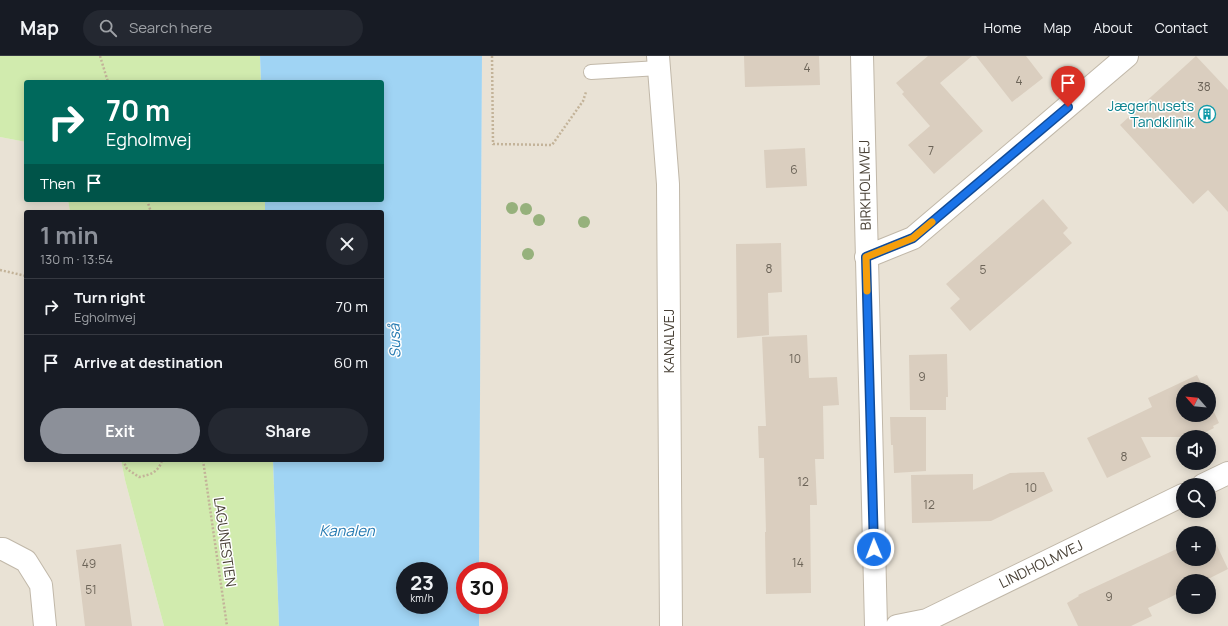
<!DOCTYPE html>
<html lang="en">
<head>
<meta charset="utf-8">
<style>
	body { margin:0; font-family:Manrope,sans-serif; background:#242831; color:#f1f3f6; height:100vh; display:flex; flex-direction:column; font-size:15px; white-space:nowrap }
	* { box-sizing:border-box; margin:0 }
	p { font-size:13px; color:#9ea1a6 }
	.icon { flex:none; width:22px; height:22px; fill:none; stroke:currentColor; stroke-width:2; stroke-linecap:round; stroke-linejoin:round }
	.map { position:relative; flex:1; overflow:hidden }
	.sheet { position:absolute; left:24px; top:154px; width:360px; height:252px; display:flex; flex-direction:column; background:#171b24; border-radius:4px; box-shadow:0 2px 10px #0003 }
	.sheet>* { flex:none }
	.banner { position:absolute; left:24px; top:24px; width:360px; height:122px; border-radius:4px; box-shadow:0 2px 10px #0003; background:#00695c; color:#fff; overflow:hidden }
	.needle { width:26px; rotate:297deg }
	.controls { position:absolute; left:1176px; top:326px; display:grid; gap:8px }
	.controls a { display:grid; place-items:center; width:40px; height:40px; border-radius:50%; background:#171b24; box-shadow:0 2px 10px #0003; font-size:20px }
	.speed { position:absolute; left:396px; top:506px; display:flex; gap:8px; font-size:20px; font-weight:700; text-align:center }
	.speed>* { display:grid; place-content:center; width:52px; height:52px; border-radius:50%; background:#171b24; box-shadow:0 2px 10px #0003; line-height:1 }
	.speed small { font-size:10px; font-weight:400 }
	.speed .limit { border:6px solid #d22; background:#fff; color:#111 }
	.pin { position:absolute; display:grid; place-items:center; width:34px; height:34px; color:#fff; margin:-41px -17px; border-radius:50% 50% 50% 0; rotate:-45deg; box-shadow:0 0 4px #0007 }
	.pin .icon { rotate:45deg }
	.me { position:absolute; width:44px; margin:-22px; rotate:359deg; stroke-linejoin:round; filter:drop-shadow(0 0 3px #0008) }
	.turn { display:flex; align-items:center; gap:14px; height:84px; padding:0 16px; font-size:18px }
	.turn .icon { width:52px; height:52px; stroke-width:2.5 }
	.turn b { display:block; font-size:28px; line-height:34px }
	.then { display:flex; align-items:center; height:38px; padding:0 16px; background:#0003; gap:8px; font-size:15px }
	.round { display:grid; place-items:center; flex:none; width:42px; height:42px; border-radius:21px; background:#242831 }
	.headline { display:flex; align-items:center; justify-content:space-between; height:68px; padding:0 16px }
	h1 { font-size:24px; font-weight:700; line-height:30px; color:#8c9099 }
	.cta { display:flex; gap:8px; margin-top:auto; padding:8px 16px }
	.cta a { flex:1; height:46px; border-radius:24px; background:#8c9099; color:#fff; font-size:16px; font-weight:700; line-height:46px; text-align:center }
	.cta a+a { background:#242831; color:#f1f3f6 }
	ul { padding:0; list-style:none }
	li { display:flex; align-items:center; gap:12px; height:56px; padding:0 16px; border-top:1px solid #363941 }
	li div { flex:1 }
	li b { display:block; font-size:15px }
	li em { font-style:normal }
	header { display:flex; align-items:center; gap:24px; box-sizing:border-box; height:56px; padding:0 20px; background:#171b24; border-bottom:1px solid #363941 }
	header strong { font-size:19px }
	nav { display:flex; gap:22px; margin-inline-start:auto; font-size:14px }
	.search { width:280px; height:36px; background:#242831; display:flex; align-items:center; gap:10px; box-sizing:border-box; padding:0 14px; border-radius:22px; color:#9ea1a6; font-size:15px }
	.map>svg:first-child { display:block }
	.residential { fill:#e9e2d5; fill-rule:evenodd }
	.green { fill:#d1ebae }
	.water { fill:#a0d4f4; fill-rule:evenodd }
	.building { fill:#dacebf }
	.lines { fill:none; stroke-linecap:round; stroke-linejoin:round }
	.service-casing { stroke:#c1b8a9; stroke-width:16 }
	.minor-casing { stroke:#c1b8a9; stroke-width:24 }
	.path { stroke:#c3b399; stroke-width:2.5; stroke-dasharray:2 2; stroke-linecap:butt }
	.service { stroke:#fff; stroke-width:14 }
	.minor { stroke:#fff; stroke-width:22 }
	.tree { fill:#96b17c }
	.route-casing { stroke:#114b97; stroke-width:10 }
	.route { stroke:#1a73e8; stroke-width:7 }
	.slow { stroke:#f59e0b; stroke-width:7 }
	.labels { text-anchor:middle; stroke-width:3; stroke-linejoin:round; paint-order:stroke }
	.number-label { font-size:12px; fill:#6c6458 }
	.culture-label { font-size:14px; fill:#0d838f; stroke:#fff; text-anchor:end }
	.street-label { font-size:14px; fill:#484035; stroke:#fff }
	.water-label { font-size:15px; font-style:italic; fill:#277bb2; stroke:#fff }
</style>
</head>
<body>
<header>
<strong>Map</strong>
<div class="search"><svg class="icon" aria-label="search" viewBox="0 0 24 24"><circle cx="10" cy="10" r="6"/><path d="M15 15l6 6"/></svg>Search here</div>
<nav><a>Home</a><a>Map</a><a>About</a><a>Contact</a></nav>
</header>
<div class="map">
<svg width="1228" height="570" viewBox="0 0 1228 570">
	<rect width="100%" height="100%" fill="#f4f0e7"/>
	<path class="residential" d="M482 0H1228V570H479V549H499V515H479ZM1183 333H1209V359H1183ZM1183 381H1209V407H1183ZM1183 429H1209V455H1183ZM1183 477H1209V503H1183ZM1183 525H1209V551H1183Z
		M0 81 26 86V144H68L70 156H26V404H121L125 424 164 570H0Z"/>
	<path class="green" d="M0 0H260L261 26H26V86L0 81Z
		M68 144H265V156H70Z
		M121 404H273L279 570H164L125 424Z"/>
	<path class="water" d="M260 0H482L479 515H465V549H479V570H279L273 404H382V156H265V144H382V26H261ZM405 515H439V549H405Z"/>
	<path class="building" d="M744 0H819L820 29 745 31Z
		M928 0H972L940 27 983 75 934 118 908 89 930 70 902 38 904 36 896 27Z
		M976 0H1026L1043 22 1012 46Z
		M1196 0 1228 34V156L1208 134 1193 148 1120 69Z
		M805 92 807 130 766 132 764 94Z
		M1043 143 1068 172 1063 177 1072 187 970 275 950 252 960 243 946 228Z
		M781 187 782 236 768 237 769 279 737 282 736 188Z
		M807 279 809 322 837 321 839 349 823 350 824 403H815L817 449H810L811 537 766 538 765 476H766L764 402H759L758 370H766L762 281Z
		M947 298 948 341H946V354H910L909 299Z
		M1197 319 1204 333H1183V359H1209V345L1219 367 1213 370 1214 372 1196 381H1141L1151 401 1107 422 1087 382 1152 351 1148 342Z
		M890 361H926V415L894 417 893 389H891Z
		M1044 416 1053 435 991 465 912 467 911 419 973 418V434L1010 417Z
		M1211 477 1228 513 1204 525H1183V535L1148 552 1152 560 1131 570H1078L1067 547 1079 540 1078 539 1183 490V503H1209V478Z
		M121 488 132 570H85L76 494Z"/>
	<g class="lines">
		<g class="service-casing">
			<path id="service" d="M591 16 659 12"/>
		</g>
		<g class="minor-casing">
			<path id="minor" d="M658 0 668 128 671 570
				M862 0 876 570
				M866 201 913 182 1127 0
				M1203 429 1228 417
				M0 493H3L26 505 41 529 45 570
				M897 570 927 564 1183 439"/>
		</g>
		<path class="path" d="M100 0 108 26
			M492 0 493 88 552 89 583 45 586 36
			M147 144 151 156
			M0 214 26 220
			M123 404 127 413 139 421C150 419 159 416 162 404
			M203 404 227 570"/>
		<use href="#service" class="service"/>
		<use href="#minor" class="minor"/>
	</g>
	<g class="tree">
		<circle cx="512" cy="152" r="6"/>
		<circle cx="526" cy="153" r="6"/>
		<circle cx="539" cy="164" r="6"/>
		<circle cx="584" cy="166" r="6"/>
		<circle cx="528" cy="198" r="6"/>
	</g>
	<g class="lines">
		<g class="route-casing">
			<path id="route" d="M874 493 866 201 913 182 1068 51"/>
		</g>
		<use href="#route" class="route"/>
		<path class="slow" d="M867 235 866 201 913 182 932 166"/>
	</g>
	<defs>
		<g id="building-ring" transform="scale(0.9)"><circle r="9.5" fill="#fff" stroke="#0f9aa8" stroke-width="1.5"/><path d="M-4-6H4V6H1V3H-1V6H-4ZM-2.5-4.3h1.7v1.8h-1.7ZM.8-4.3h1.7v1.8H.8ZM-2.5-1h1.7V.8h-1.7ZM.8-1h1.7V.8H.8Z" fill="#0f9aa8"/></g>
	</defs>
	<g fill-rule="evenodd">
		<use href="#building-ring" x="1207" y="58"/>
	</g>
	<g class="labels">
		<g class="number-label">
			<text x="807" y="16">4</text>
			<text x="1019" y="29">4</text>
			<text x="1204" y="35">38</text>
			<text x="931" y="99">7</text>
			<text x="794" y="118">6</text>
			<text x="769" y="217">8</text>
			<text x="983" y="218">5</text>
			<text x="795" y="307">10</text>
			<text x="922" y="325">9</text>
			<text x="1124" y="405">8</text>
			<text x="803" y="430">12</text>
			<text x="1031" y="436">10</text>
			<text x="929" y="453">12</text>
			<text x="798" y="511">14</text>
			<text x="89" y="512">49</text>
			<text x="91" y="538">51</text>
			<text x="1109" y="545">9</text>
		</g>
		<g class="culture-label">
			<text x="1194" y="55">Jægerhusets<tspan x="1194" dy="16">Tandklinik</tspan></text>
		</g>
		<g class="street-label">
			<text transform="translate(865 129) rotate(-91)" y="5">BIRKHOLMVEJ</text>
			<text transform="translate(669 285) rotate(-90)" y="5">KANALVEJ</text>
			<text transform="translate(225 486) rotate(82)" y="5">LAGUNESTIEN</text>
			<text transform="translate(1041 508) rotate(-26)" y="5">LINDHOLMVEJ</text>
		</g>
		<g class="water-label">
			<text transform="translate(395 285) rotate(-92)" y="5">Suså</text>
			<text x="347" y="480">Kanalen</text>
		</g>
	</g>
</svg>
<div class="controls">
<a><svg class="needle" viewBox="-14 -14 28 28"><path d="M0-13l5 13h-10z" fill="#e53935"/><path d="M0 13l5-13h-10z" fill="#9ea1a6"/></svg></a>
<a><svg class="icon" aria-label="sound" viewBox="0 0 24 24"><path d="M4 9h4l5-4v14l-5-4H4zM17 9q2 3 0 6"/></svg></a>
<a><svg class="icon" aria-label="search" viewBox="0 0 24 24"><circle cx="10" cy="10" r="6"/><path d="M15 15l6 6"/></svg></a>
<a>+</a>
<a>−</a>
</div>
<div class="speed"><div>23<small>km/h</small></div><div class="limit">30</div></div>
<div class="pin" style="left:1068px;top:51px;background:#d93025"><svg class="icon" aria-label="arrive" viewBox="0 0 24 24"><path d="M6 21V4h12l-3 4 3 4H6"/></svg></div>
<svg class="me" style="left:874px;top:493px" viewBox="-20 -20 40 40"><circle r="17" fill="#1a73e8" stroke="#fff" stroke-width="3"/><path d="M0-11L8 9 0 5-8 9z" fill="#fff"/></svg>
<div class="banner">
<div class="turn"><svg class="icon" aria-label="right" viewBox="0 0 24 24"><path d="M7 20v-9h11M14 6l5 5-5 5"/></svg><div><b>70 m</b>Egholmvej</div></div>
<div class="then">Then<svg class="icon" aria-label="arrive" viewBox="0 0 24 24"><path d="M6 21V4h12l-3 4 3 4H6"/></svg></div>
</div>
<section class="sheet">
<div class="headline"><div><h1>1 min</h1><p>130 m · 13:54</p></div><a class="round"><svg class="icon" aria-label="close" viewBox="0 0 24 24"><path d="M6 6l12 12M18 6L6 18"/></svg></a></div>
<ul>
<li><svg class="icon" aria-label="right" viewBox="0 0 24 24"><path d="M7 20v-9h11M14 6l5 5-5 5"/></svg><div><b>Turn right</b><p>Egholmvej</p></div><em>70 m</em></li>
<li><svg class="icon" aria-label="arrive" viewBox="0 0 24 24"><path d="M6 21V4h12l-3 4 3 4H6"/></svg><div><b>Arrive at destination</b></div><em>60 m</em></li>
</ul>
<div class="cta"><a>Exit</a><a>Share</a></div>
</section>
</div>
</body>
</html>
